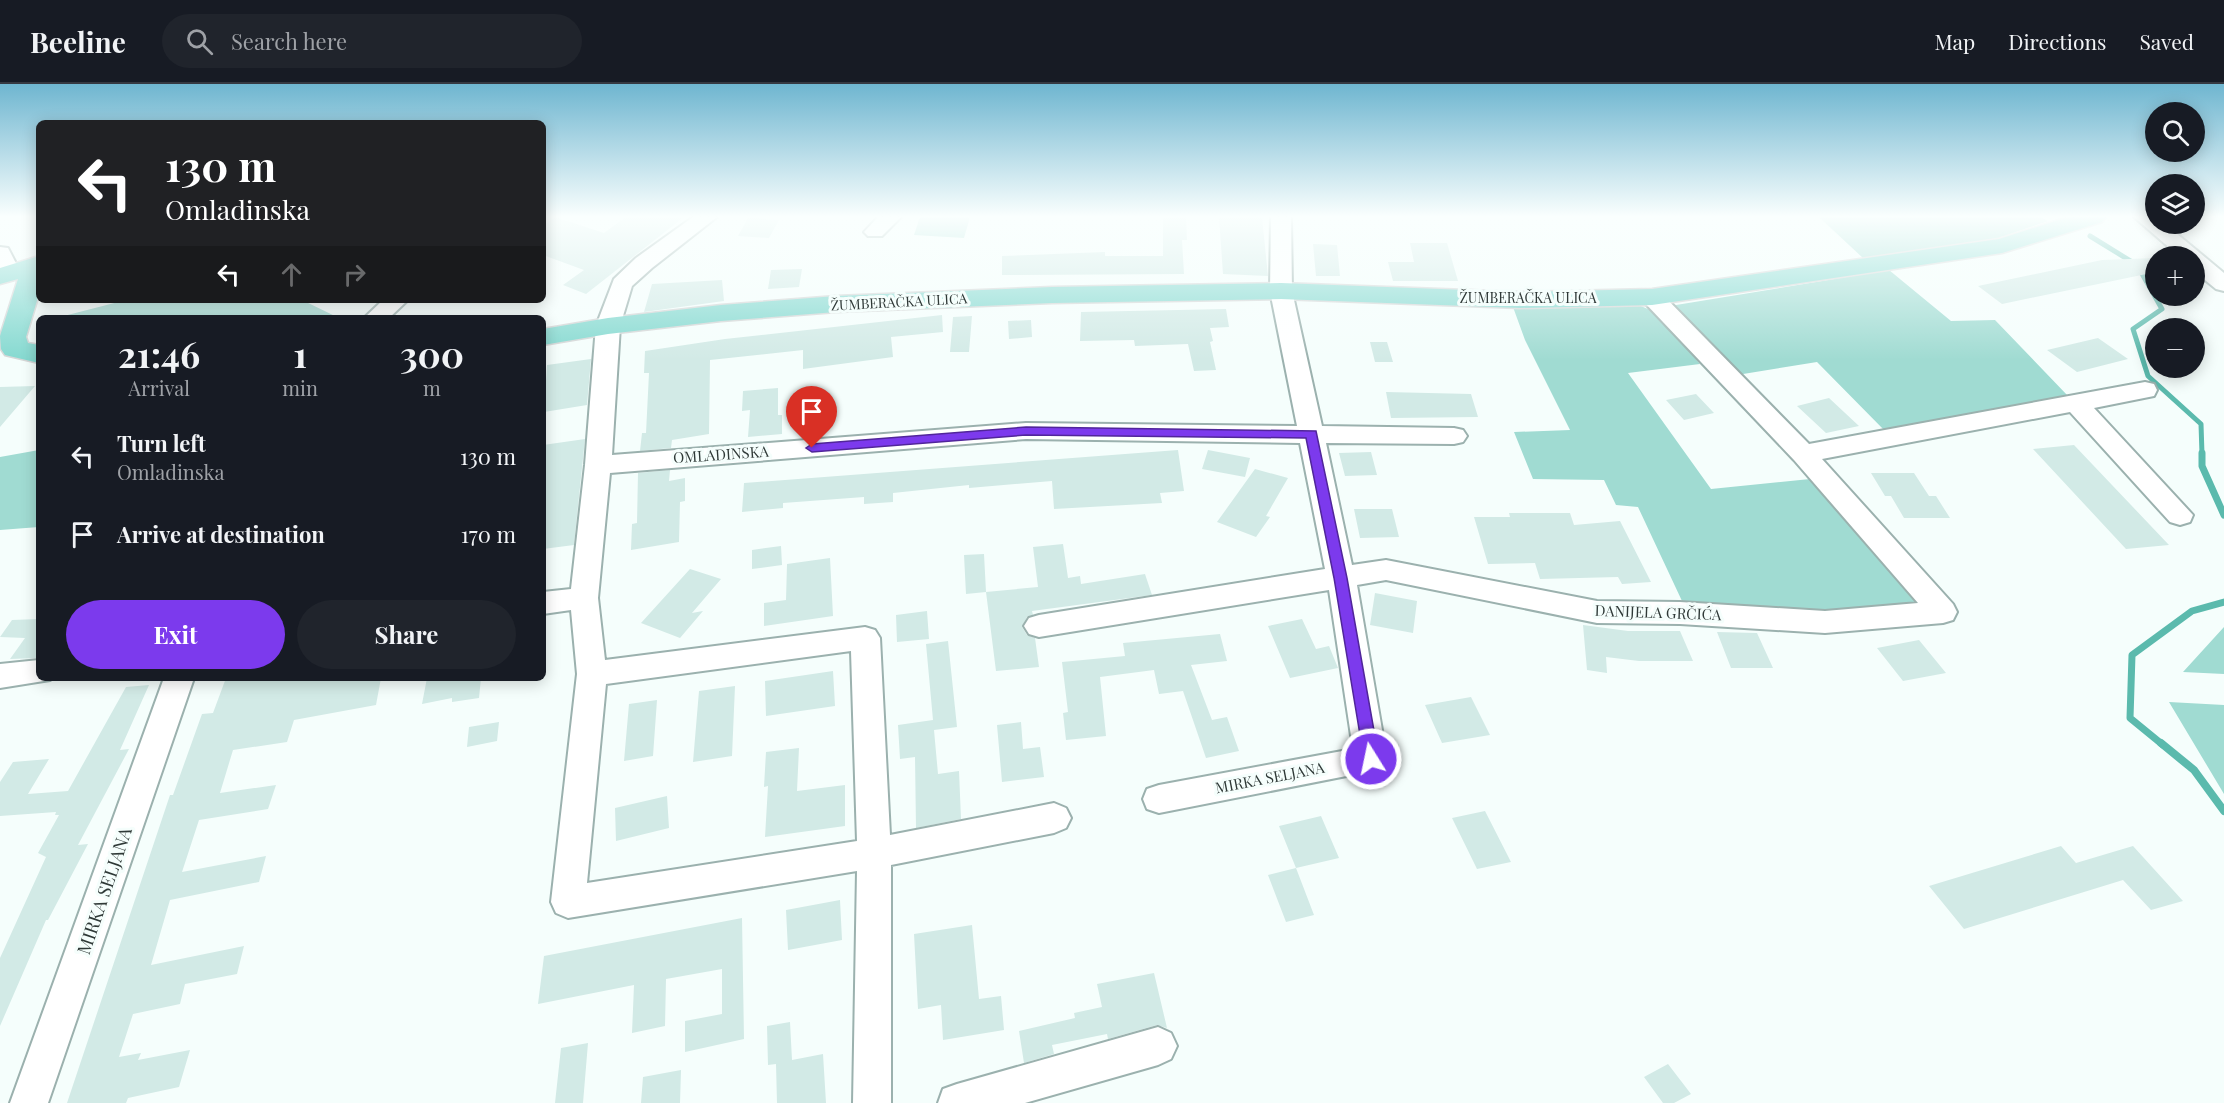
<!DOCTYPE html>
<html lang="en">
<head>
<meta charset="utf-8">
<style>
	body { margin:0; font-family:"Playfair Display",serif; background:#20242c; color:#f1f3f6; height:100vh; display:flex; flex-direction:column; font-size:22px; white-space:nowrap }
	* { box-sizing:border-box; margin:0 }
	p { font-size:20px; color:#9ea1a6 }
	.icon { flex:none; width:33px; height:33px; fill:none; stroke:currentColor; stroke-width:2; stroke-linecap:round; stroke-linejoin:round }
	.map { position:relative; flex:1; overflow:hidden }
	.side { position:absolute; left:36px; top:231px; width:510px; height:366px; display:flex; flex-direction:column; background:#171b24; border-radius:9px; box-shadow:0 3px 15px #0003 }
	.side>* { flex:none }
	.guide { position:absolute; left:36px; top:36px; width:510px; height:183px; border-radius:9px; box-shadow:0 3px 15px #0003; background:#202124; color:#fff; overflow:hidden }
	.tools { position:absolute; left:2145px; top:18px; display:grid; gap:12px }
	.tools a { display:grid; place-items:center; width:60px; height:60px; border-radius:50%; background:#171b24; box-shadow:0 3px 15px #0003; font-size:30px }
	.pin { position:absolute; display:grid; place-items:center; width:51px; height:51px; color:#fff; margin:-62px -26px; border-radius:50% 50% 50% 0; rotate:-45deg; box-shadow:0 0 6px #0007 }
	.pin .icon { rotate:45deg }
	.me { position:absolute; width:66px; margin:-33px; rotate:350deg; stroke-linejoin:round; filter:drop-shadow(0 0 4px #0008) }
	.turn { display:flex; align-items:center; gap:21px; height:126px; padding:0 30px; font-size:27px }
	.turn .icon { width:78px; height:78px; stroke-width:2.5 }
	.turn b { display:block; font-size:42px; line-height:51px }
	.lanes { display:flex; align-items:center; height:57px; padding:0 30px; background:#0003; justify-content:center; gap:30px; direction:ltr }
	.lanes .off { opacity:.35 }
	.eta { display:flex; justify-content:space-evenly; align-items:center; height:102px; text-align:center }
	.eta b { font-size:36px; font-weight:700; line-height:42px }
	.primary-button { display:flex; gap:12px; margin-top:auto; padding:12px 30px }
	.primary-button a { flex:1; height:69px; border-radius:36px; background:#7c3aed; color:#fff; font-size:24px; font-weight:700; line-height:69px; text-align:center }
	.primary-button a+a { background:#20242c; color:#f1f3f6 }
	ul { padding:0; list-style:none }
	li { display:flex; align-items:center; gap:18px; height:78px; padding:0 30px }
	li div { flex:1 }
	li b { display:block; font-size:22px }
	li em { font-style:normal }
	header { display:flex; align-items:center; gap:36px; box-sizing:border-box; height:84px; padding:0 30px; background:#171b24; border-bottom:2px solid #363941 }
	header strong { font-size:28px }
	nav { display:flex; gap:33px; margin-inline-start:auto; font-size:21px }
	.search { width:420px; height:54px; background:#20242c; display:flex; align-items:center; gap:15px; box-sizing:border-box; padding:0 21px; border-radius:33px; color:#9ea1a6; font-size:22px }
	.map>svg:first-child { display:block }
	.green { fill:#a0dbd2 }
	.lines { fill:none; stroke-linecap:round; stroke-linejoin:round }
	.stream-far2 { stroke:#5bbaad; stroke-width:5 }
	.stream-far1 { stroke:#5bbaad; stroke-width:7 }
	.stream { stroke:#5bbaad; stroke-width:8 }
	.building { fill:#d2eae6 }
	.minor-casing { stroke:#9bb1ae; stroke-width:4 }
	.major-casing { stroke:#d5d7d7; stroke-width:3 }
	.minor { fill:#fff; fill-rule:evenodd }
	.major { fill:#85d9d0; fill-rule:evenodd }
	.route { fill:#7c3aed; stroke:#51269a; stroke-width:1.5 }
	.labels { text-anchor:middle; stroke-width:6; stroke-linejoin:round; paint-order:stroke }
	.far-street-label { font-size:14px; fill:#2f3937; stroke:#f5fefc }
	.street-label { font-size:15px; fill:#2f3937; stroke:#f5fefc }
	.near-street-label { font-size:18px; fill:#2f3937; stroke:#f5fefc }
</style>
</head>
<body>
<header>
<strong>Beeline</strong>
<div class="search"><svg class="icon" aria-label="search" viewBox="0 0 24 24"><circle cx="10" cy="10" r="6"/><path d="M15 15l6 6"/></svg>Search here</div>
<nav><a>Map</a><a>Directions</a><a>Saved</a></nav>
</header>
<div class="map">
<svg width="2224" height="1019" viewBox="0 0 2224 1019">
	<rect width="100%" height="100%" fill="#f5fefc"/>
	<path class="green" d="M920 133H970L964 154 914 151Z
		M1819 133H2041L2048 137 1987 158 1864 175Z
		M1889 186 1951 237 1995 236 2068 312 1886 348 1817 278 1737 291 1670 222Z
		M126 216H302L339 234H56Z
		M1636 220 1655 228 1700 280 1628 289 1711 405 1810 395 1917 520 1831 528 1682 517 1638 423 1616 421 1604 396 1533 395 1514 348 1570 346 1525 256 1513 223Z
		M39 366V443L0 446V373Z
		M2224 543V590L2183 588Z
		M2169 618 2224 621V710Z"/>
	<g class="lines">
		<path class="stream-far2" d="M2090 152 2137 181 2162 225 2133 245 2148 292 2201 340 2202 370"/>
		<path class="stream-far1" d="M2202 369V382L2224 431
			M2163 661 2130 634 2132 571 2192 527 2224 518"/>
		<path class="stream" d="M2161 659 2194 686 2224 727"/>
	</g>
	<path class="building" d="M555 133 604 149 626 133H684L586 210 563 201 584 186 543 171V142Z
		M1163 133H1186L1187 156H1182L1184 190 1002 191V172L1105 168V172H1163Z
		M1219 133H1262L1268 192 1223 190Z
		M748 134 779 136 769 154 738 152Z
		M1410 159H1447L1458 197H1393L1388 178H1414Z
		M1313 160 1337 161 1340 192H1316Z
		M2156 174V188L2002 220 1978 202 2102 176Z
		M802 185 799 203 768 205 771 186Z
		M722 196 724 217 644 228 652 200Z
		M1226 225 1229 243 1210 244 1213 257 1210 258 1216 286 1194 287 1188 260 1135 262 1134 256 1080 257 1081 228Z
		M942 231 943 248 891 253 893 273 803 285V266L710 276 709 350 672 356 671 364 640 367 642 349H646L649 289H644L645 267 725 255Z
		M972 232 969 268H950L953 233Z
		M1031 236 1032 253 1009 255 1008 237Z
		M2098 254 2128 275 2077 288 2047 266Z
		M1370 258H1387L1393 278H1375Z
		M591 275 587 321 544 328 547 281Z
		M35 302 0 343V303Z
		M778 304V331H782V350L748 353 750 326 742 327 743 307Z
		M1386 308 1471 310 1478 333 1391 334Z
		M1696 310 1714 329 1684 336 1666 316Z
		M1829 314 1859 342 1826 349 1797 322Z
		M585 355 574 461 543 465V361Z
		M2074 361 2169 461 2126 465 2033 365Z
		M1178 366 1184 407 1160 409 1162 419 1054 425 1052 397 969 404V401L893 409V418L864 420V413L783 419V424L742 428 744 399Z
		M1208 366 1250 374 1245 393 1202 385Z
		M1371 368 1377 391 1345 392 1339 369Z
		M1255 385 1288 394 1266 432 1270 433 1256 453 1217 438Z
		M670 386 669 397 685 394V417L680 418 679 458 631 466 632 440 637 439 638 389Z
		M1871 389H1914L1929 412H1936L1950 434H1904L1891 412H1885Z
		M1354 425H1392L1399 453 1360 454Z
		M1509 429H1570L1574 441 1620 437 1651 498 1622 500 1618 493 1540 495 1535 479 1488 480 1474 433H1510Z
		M1063 460 1068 494 1080 492 1081 500 1145 490 1152 511 1032 527 1033 531 1027 533 1022 543 1027 551 1035 554 1039 583 996 587 986 508 1038 503 1033 463Z
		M781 462 782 481 752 485V466Z
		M984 470 986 508 966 510 964 471Z
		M830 474 833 532 764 542V519L786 516 787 480Z
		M690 485 721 495 692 529 703 527 680 554 641 539Z
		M1375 509 1417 517 1413 549 1370 541Z
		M927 527 929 555 897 558 896 531Z
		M39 535V574L10 575 25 554 0 553 12 536Z
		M1302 535 1316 565 1329 562 1338 584 1290 594 1268 542Z
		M1583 541 1628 547H1680L1693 577H1639L1606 573 1607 589 1587 586Z
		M1717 548 1757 549 1773 584H1731Z
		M1220 550 1227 577 1191 581 1212 636 1227 633 1239 667 1206 674 1183 607 1159 610 1154 586 1100 593 1106 652 1066 656 1063 629 1068 628 1062 578 1125 572 1123 559Z
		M1919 556 1946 589 1903 597 1877 564Z
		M948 557 957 643 934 646 938 690 959 687 961 735 916 744 915 673 900 675 898 641 933 636 926 560Z
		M833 587 835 622 766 632 765 597Z
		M226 594H381L376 621 294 636 287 658 233 666 220 709 276 701 268 725 199 736 182 788 266 772 259 798 170 816 151 881 244 862 237 890 185 900 180 920 133 930 119 973 141 969 138 976 190 966 179 1003 128 1014 126 1019H67L170 711H173L202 630 213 629Z
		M427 594H481L479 614 452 618V614L422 620Z
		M149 601 120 666 129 665 78 761 88 760 48 836H46L0 942V874L46 773 38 769 59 731H55L56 728 0 732V698L13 678 49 675 28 710 68 707 126 603Z
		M735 602 732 672 693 678 699 607Z
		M1471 613 1490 651 1442 659 1425 621Z
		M657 616 653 672 624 677 629 620Z
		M499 638 497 657 467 663 469 643Z
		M1021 638 1023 665 1040 663 1044 693 1002 698 997 641Z
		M799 664 797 707 845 701V742L765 753 768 702 764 703 766 668Z
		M667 712 669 744 616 757 615 724Z
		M1485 727 1511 778 1477 785 1452 734Z
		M1321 732 1339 774 1296 784 1279 742Z
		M2061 762 2076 779 2133 762 2183 817 2151 826 2123 796 1964 845 1929 802Z
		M1296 784 1314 831 1286 838 1268 791Z
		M840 816 842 856 788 866 786 826Z
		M742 834 744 955 685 968V937L722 930V885L666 895 665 942 632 949 634 901 538 920 544 872Z
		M972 841 979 915 1001 912 1004 946 943 956 941 921 918 925 914 850Z
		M1154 889 1167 944 1157 941 1108 955 1107 950 1052 961 1054 970 1024 979 1019 947 1075 934 1074 929 1102 923 1097 900Z
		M790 938 792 976 823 970 826 1019H777L776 980 768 981 767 942Z
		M588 959 583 1019H555L561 964Z
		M1668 980 1691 1010 1674 1019H1663L1644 993Z
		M681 986 680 1019H641L643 993Z"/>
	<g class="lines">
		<g class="minor-casing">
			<path id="minor" d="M693 133H717L652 184 632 202 620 242 612 371 1026 339 1297 342 1270 207 1271 133H1291L1292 207 1322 342 1454 344 1463 346 1467 352 1463 358 1454 360 1326 359 1352 481 1386 476 1597 517 1680 518 1825 527 1918 519 1794 376 1644 218 1641 213 1644 208H1660L1809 360 2145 298 2154 300 2157 306 2154 312 2094 324 2193 431 2190 438 2180 441 2170 438 2070 328 1822 375 1953 520 1957 528 1953 536 1943 539 1825 549 1680 540 1597 539 1386 496 1357 501 1387 675 1382 685 1159 729 1147 725 1143 715 1147 705 1159 701 1353 665 1329 506 1039 553 1029 550 1024 542 1029 534 1039 531 1325 485 1300 359 1026 355 610 389 598 514 605 576 865 543 875 546 880 554 890 751 1054 719 1066 724 1071 734 1066 744 1054 749 891 781V1019H853L857 787 568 834 556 829 551 818 577 590 571 526 543 530V508L571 505 585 381 596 242 614 195 636 174ZM851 567 857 757 587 799 606 600Z
				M878 133H901L882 152H868L864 148Z
				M2134 133H2156V140H2165L2224 189V207L2216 205 2194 187V172H2179Z
				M0 163 8 164 21 189 18 194 10 196 0 190Z
				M383 216H408L389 234H364Z
				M39 576V594H51L50 596 0 604V580Z
				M164 594H194L48 1019H10Z
				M1158 943 1171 949 1177 962 1171 975 1158 981 1025 1019H938L943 1005 957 1000Z"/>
		</g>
		<g class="major-casing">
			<path id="major" d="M2068 133H2106L2102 138 2002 169 1652 221 1520 224 1281 215 1052 219 836 228 721 237 608 250 543 261V245L608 234 721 221 836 212 1052 203 1281 199 1520 208 1652 205 1999 155Z
				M39 172V210L26 253 28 259 39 261V279L5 271 1 265 0 252 18 195 0 200V184Z"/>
		</g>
		<use href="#minor" class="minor"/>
		<use href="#major" class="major"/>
	</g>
	<linearGradient id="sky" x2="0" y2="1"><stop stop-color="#6fb6d0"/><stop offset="0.48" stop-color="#fafffe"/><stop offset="1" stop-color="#fafffe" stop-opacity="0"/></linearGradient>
	<rect width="2224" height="276" fill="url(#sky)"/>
	<path class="route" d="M1026 343 1316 347 1347 494 1379 675 1377 679H1366L1364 675 1334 494 1306 354 1026 351 812 368 806 364 812 360Z"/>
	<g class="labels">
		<g class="far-street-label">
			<text x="1528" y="219">ŽUMBERAČKA ULICA</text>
			<text transform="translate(899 218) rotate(-3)" y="5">ŽUMBERAČKA ULICA</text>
		</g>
		<g class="street-label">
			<text transform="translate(721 371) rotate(-4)" y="5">OMLADINSKA</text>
			<text transform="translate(1658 529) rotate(2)" y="5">DANIJELA GRČIĆA</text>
			<text transform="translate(1270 694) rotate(-11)" y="5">MIRKA SELJANA</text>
		</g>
		<g class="near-street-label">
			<text transform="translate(105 807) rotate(-71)" y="6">MIRKA SELJANA</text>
		</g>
	</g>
</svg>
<div class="tools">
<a><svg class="icon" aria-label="search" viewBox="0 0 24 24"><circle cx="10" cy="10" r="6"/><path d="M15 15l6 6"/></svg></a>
<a><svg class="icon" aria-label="layers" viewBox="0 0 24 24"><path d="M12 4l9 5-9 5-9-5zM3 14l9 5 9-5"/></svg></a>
<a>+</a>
<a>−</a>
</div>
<div class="pin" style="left:812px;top:364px;background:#d93025"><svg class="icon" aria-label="arrive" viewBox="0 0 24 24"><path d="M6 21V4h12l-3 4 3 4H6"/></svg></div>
<svg class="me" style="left:1371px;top:675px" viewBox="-20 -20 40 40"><circle r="17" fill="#7c3aed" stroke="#fff" stroke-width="3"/><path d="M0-11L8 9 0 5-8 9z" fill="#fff"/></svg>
<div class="guide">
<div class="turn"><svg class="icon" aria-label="left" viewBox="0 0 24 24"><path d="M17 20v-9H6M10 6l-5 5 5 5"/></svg><div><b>130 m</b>Omladinska</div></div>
<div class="lanes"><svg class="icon" aria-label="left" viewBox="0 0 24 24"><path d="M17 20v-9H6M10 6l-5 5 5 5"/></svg><svg class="icon off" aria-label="ahead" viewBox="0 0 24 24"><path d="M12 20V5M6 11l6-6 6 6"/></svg><svg class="icon off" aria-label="right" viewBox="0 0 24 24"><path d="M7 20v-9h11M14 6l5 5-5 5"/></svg></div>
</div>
<section class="side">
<div class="eta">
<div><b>21:46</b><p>Arrival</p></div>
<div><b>1</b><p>min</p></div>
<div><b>300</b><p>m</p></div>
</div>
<ul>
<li><svg class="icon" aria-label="left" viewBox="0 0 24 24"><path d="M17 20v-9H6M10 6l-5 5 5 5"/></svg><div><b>Turn left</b><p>Omladinska</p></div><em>130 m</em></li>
<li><svg class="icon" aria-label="arrive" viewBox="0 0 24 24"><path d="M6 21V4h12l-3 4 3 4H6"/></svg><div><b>Arrive at destination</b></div><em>170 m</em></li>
</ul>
<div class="primary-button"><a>Exit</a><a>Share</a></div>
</section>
</div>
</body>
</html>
